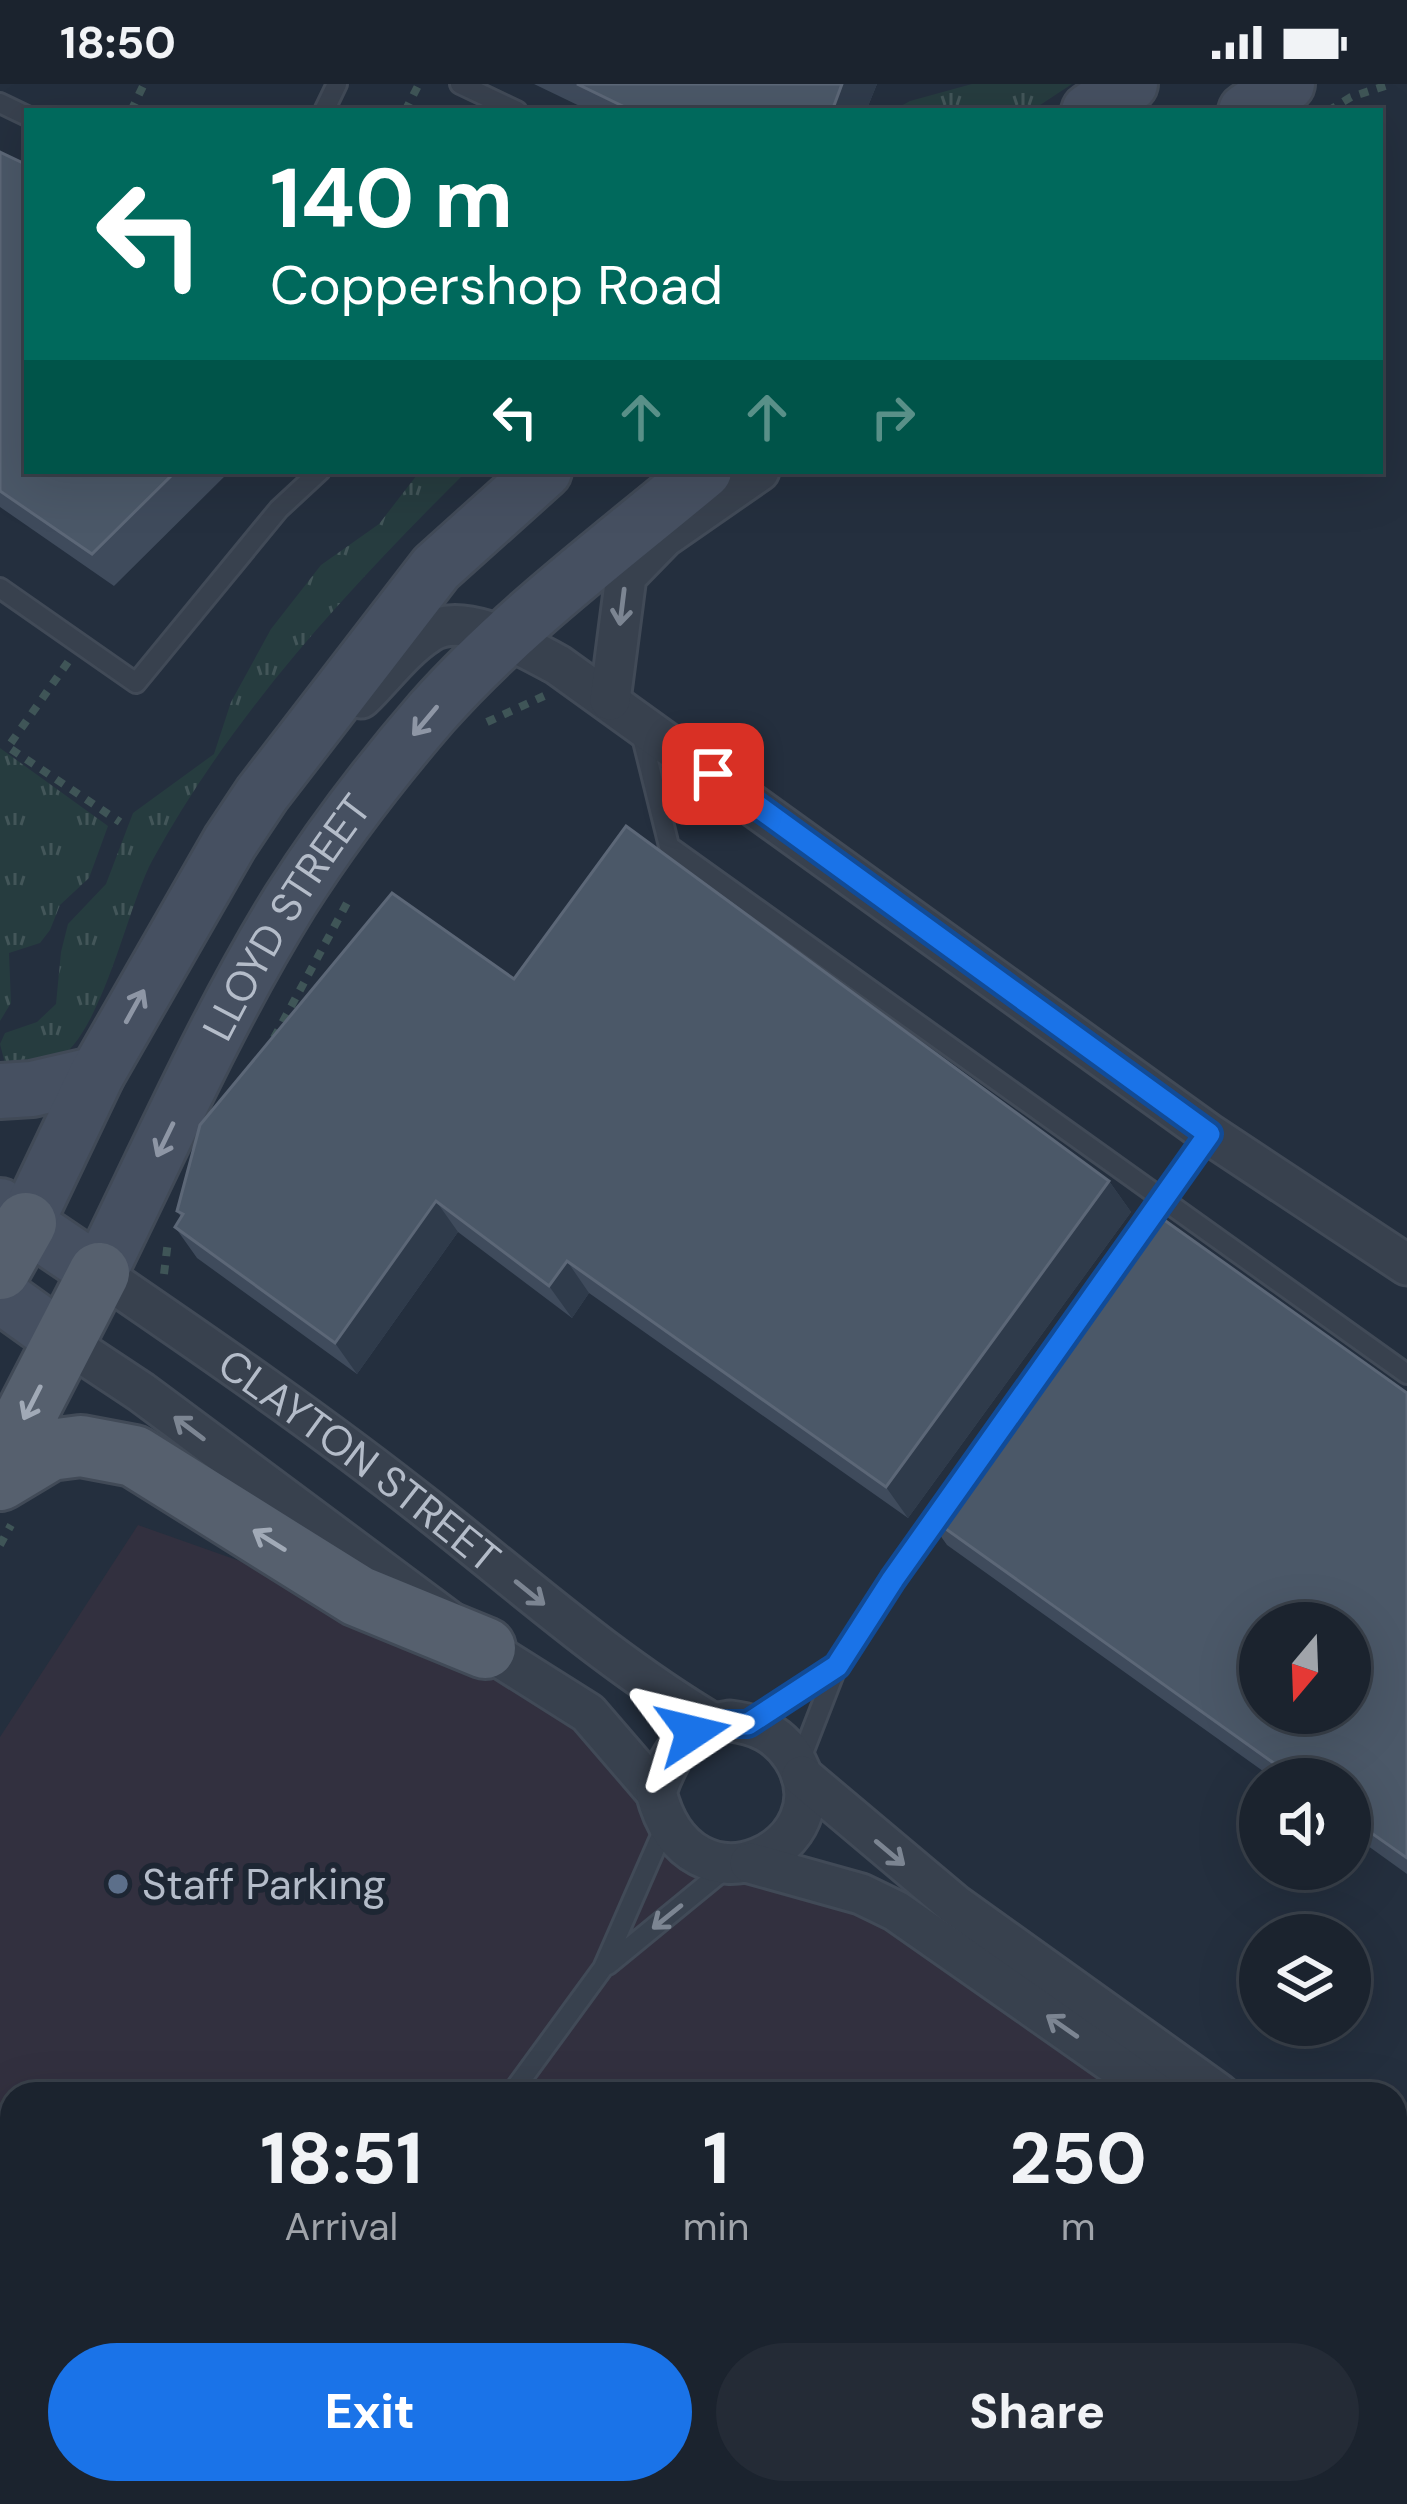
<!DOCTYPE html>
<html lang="en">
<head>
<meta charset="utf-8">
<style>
	body { margin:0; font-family:"DM Sans",sans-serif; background:#242b36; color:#f1f3f6; height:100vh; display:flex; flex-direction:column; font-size:45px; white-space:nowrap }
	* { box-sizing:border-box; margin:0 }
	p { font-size:39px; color:#a0a4aa }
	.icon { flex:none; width:66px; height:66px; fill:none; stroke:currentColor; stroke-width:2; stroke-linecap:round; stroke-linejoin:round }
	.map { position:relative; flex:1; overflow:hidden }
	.drawer { position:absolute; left:0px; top:1998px; width:1407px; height:423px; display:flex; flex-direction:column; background:#1b232e; border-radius:36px 36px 0 0; box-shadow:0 12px 48px #0002,0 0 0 3px #39404a }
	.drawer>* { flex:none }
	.top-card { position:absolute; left:24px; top:24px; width:1359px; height:366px; border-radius:0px; box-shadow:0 12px 48px #0002,0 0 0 3px #39404a; background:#00695c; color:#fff; overflow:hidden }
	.needle { width:78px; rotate:199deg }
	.controls { position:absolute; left:1239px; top:1518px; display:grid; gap:24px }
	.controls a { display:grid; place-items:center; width:132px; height:132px; border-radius:50%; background:#1b232e; box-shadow:0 12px 48px #0002,0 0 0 3px #39404a; font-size:60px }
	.pin { position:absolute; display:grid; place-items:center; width:102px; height:102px; color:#fff; margin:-51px; border-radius:24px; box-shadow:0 6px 18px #0006 }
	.me { position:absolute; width:132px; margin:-66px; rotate:80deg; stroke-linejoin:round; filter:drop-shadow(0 0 9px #0008) }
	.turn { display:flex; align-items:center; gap:42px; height:252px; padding:0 48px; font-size:54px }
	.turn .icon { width:156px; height:156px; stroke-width:2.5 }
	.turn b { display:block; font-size:84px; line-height:102px }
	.lanes { display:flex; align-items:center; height:114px; padding:0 48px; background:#0003; justify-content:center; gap:60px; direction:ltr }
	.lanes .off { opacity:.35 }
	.eta { display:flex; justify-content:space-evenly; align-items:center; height:204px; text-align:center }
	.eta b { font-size:72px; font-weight:800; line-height:84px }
	.button { display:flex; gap:24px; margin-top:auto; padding:24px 48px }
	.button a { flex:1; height:138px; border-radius:72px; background:#1a73e8; color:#fff; font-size:48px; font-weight:800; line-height:138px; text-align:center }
	.button a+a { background:#242b36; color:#f1f3f6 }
	.status { display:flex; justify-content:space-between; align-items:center; height:84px; padding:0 60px; background:#1b232e; direction:ltr }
	.status svg { height:33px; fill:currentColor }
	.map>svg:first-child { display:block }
	.medical { fill:#32303f }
	.grass { fill:url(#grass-tufts) }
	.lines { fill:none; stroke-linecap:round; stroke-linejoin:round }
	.service-casing { stroke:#414a57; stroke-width:24 }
	.minor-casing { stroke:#414a57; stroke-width:45 }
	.secondary-casing { stroke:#414a57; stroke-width:60 }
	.primary-casing { stroke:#414a57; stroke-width:66 }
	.path { stroke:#3f5557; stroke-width:8; stroke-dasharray:9 9; stroke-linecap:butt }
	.service { stroke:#38414e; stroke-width:18 }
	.minor { stroke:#38414e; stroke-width:39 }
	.secondary { stroke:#465061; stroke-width:54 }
	.primary { stroke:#56606e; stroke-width:60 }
	.rail-casing { stroke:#5a6575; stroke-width:14 }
	.rail { stroke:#1d2633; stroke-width:9; stroke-dasharray:27; stroke-linecap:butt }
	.wall { fill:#3f4b5c }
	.shaded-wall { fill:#2f3b4b }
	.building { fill:#4b5868; stroke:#5c6777; stroke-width:3; fill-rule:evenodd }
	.oneway { stroke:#7c8592 }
	.oneway2 { stroke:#8e96a5 }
	.oneway3 { stroke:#a1aab7 }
	.route-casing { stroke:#114b97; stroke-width:30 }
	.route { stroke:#1a73e8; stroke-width:21 }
	.service-dot { fill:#5c6f8a; stroke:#1d2633; stroke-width:4.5 }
	.labels { text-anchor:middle; stroke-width:12; stroke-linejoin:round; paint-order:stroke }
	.street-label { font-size:42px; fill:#b4bcc9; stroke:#1d2633 }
	.poi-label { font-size:42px; fill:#b4bcc9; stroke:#1d2633; text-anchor:start }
</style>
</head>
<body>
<div class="status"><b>18:50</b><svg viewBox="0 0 49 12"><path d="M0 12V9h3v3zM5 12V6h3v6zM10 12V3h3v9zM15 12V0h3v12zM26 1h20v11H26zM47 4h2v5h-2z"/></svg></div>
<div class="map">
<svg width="1407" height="2420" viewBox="0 0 1407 2420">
	<defs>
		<pattern id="grass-tufts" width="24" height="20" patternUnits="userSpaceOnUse" patternTransform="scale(3)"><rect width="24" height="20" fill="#263c3f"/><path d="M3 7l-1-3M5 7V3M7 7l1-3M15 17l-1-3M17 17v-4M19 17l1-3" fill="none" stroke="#435659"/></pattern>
	</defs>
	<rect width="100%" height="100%" fill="#242f3e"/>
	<path class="medical" d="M138 1441 485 1564 588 1629 666 1739 861 1810 1157 2010H12V2238L0 2229V1653Z
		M1395 2179 1407 2187V2420H261L246 2409H1395Z"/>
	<path class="grass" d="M972 0H1072L1031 27H892L910 17Z
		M420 387H467C348 505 233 629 152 777 127 823 101 957 52 979 40 986 22 987 8 991L0 960 5 949 37 938 56 920 61 868 68 840 106 800 133 729 214 670 231 618 271 545 321 481 379 440Z
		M0 664 108 742 89 794 60 821 50 846 40 859 9 869 11 919 0 937Z"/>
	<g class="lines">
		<g class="service-casing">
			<path id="service" d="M460 0 517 27
				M0 19 27 32
				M324 27 337 0
				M0 504 136 599 279 425 320 387
				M640 645 669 762 1407 1290
				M1140 1149 1209 1050
				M750 1638 837 1582
				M800 1677 837 1582 946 1421
				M608 1881 730 1781
				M511 2010 603 1884 666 1740
				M0 2225 12 2234
				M1407 2277V2314
				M258 2409 273 2420
				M1259 2420 1267 2409"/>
		</g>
		<g class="minor-casing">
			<g id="minor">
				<path d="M361 614C382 594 403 565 428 549 463 525 526 564 558 581L1209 1050 1407 1181"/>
				<path d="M610 616 626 492 664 453 759 387"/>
				<path id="s1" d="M99 1189C210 1265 321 1341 427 1425 521 1499 609 1578 713 1640"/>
				<path d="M64 1257 141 1308 485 1564 588 1629 656 1708"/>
				<path d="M730 1637C757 1640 778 1650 793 1673 849 1761 690 1843 656 1708 670 1668 686 1644 730 1637Z"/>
				<path d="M802 1692 954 1820 1219 2010"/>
				<path d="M750 1779 861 1810 896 1827 1157 2010"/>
				<path d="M1395 2136 1407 2145"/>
				<path d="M1395 2179 1407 2187"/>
			</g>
		</g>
		<g class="secondary-casing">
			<g id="secondary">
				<path d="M1089 27 1130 0"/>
				<path d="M1246 27 1287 0"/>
				<path d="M0 1007 32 1005 97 990"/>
				<path id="s2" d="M0 1122 99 1189C160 1065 217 935 290 817 332 751 381 687 432 628 512 538 612 464 704 387"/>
				<path d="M26 1139 97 990 230 758 262 710 436 484 544 387"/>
				<path d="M0 1211 64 1257"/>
			</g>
		</g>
		<g class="primary-casing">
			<path id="primary" d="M0 1185 26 1139
				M0 1381 99 1189
				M0 1396 50 1366 81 1362 134 1372 358 1512 485 1564"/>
		</g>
		<path class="path" d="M131 27 144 0
			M405 27 419 0
			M1328 27 1351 13 1391 0
			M68 578 8 663 120 738
			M487 638 544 612
			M274 954 347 819
			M164 1190 168 1157
			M0 1461 11 1441"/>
		<use href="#service" class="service"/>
		<use href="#minor" class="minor"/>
		<use href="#secondary" class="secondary"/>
		<use href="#primary" class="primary"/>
		<g class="rail-casing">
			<path id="rail" d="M0 2381 12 2390
				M39 2409 54 2420
				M0 2410 13 2420"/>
		</g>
		<use href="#rail" class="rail"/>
	</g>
	<path class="wall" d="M534 0H877L866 27H590Z
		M0 68 27 387H230L114 502 0 423Z
		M514 895 1109 1097 1131 1128 908 1434 589 1209 572 1234 458 1148 357 1290 197 1174 175 1143 181 1133 177 1127Z
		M1407 1309V1790L1350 1749V1695H1274L947 1461 925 1430Z
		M1285 2409H1324L1338 2419 1377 2420H1293Z"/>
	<path class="shaded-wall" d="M842 0H877L866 27H832Z
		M1109 1097 1131 1128 908 1434 886 1403Z
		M436 1117 458 1148 357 1290 335 1259Z
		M567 1177 589 1209 572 1234 549 1202Z"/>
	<path class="building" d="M577 0H842L832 27H633Z
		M0 68 27 81V387H176L92 470 0 407Z
		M626 742 1109 1097 886 1403 567 1177 549 1202 436 1117 335 1259 175 1143 183 1130 177 1127 200 1041 392 809 514 895Z
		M1146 1123 1407 1309V1774L1350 1734V1695H1296L925 1430ZM1260 1539H1350V1629H1260Z
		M1295 2409H1324L1338 2419 1344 2409H1361L1377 2420H1311Z"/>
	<defs><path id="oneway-shaft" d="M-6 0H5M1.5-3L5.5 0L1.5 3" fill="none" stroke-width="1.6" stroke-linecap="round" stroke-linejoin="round" transform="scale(3)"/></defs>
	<g class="oneway">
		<use href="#oneway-shaft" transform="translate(622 523) rotate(97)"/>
		<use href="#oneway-shaft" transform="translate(189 1344) rotate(-143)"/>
		<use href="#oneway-shaft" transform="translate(530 1509) rotate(39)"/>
		<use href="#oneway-shaft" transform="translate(890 1769) rotate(40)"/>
		<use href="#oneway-shaft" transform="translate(667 1833) rotate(141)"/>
		<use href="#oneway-shaft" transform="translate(1062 1942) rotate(-145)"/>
	</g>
	<g class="oneway2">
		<use href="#oneway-shaft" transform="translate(425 637) rotate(130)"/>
		<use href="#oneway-shaft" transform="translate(135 922) rotate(-61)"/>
		<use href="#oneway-shaft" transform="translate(165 1056) rotate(116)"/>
	</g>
	<g class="oneway3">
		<use href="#oneway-shaft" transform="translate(32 1319) rotate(117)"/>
		<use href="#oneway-shaft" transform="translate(269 1456) rotate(-148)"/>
	</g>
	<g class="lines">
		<g class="route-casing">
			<path id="route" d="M693 1648 713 1640H748L837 1582 893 1495 1209 1050 713 690"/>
		</g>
		<use href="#route" class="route"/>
	</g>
	<circle class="service-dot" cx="118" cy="1800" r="12"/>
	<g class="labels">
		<g class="street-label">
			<text dy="15" stroke="none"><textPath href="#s2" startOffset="522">LLOYD STREET</textPath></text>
			<text dy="15" stroke="none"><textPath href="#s1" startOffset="321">CLAYTON STREET</textPath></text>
		</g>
		<g class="poi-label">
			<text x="142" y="1815">Staff Parking</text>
		</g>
	</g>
</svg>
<div class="controls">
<a><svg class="needle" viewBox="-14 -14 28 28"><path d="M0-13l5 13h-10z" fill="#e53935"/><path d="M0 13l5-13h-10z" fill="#a0a4aa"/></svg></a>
<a><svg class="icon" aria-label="sound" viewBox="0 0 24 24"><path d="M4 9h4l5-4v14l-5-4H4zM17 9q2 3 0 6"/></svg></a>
<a><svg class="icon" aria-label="layers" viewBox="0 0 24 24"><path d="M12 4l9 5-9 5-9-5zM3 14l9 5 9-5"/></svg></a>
</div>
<div class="pin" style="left:713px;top:690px;background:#d93025"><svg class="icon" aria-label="arrive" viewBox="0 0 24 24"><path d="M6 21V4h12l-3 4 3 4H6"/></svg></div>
<svg class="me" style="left:693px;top:1648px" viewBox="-20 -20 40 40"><path d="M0-17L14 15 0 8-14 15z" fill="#1a73e8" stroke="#fff" stroke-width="4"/></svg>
<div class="top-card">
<div class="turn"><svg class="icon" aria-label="left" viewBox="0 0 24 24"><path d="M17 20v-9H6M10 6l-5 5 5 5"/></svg><div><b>140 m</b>Coppershop Road</div></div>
<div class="lanes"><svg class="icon" aria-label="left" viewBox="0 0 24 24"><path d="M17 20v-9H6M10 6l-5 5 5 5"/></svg><svg class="icon off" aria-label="ahead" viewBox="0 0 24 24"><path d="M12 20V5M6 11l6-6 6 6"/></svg><svg class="icon off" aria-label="ahead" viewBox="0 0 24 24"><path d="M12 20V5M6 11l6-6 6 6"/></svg><svg class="icon off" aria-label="right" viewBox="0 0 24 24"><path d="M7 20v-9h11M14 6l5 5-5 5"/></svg></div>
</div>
<section class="drawer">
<div class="eta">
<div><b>18:51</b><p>Arrival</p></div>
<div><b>1</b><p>min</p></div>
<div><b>250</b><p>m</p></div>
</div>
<div class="button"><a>Exit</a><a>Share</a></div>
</section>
</div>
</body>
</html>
